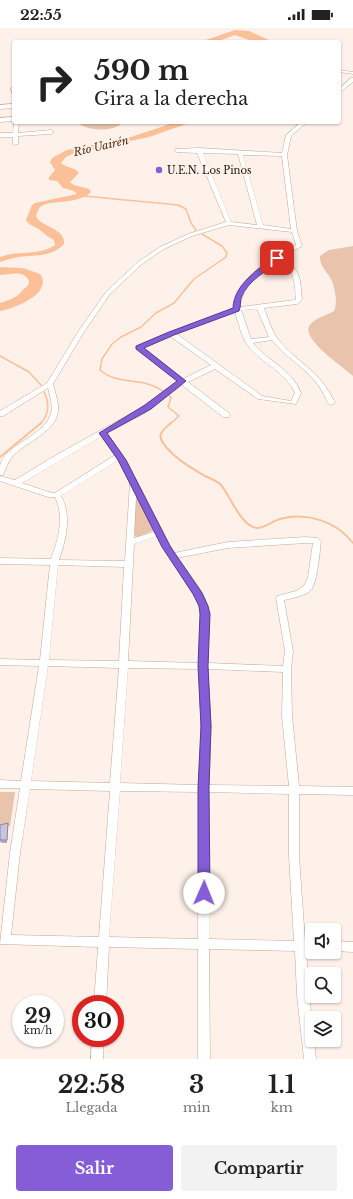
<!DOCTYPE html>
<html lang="es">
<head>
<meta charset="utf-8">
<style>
	body { margin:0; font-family:"Libre Baskerville",serif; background:#f2f2f2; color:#222; height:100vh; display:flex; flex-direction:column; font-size:15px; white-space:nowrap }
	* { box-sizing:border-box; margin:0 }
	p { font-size:13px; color:#767676 }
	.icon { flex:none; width:22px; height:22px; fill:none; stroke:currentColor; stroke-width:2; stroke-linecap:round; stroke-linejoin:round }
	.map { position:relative; height:1031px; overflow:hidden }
	.drawer { display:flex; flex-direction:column; background:#fff; flex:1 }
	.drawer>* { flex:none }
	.banner { position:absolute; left:12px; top:12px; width:329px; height:84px; border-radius:4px; box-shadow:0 1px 3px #0004; background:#fff; color:#222; overflow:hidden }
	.buttons { position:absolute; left:305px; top:895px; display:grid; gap:8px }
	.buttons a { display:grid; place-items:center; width:36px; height:36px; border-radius:4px; background:#fff; box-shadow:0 1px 3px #0004; font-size:20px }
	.speed { position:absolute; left:12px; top:967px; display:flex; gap:8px; font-size:20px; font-weight:700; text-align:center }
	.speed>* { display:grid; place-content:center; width:52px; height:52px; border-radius:50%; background:#fff; box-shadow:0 1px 3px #0004; line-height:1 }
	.speed small { font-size:10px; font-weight:400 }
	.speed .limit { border:6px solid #d22; background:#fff; color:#111 }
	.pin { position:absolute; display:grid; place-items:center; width:34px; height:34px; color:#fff; margin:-17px; border-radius:8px; box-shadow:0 2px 6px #0006 }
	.me { position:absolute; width:44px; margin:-22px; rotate:1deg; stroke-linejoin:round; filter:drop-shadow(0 0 3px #0008) }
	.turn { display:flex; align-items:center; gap:14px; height:84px; padding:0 16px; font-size:18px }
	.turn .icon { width:52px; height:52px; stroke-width:2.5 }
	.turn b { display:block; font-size:28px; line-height:34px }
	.eta { display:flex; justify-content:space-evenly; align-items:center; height:68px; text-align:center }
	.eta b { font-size:24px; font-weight:800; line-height:28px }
	.button { display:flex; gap:8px; margin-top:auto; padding:8px 16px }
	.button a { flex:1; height:46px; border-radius:4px; background:#845dd7; color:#fff; font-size:16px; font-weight:800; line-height:46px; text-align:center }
	.button a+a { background:#f2f2f2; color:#222 }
	.status { display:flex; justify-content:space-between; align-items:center; height:28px; padding:0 20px; background:#fff; direction:ltr }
	.status svg { height:11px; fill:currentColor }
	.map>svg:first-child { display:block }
	.green { fill:#e9c3ab }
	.water { fill:#fbc098 }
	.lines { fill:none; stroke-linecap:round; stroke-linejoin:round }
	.stream-far1 { stroke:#fbc098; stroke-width:1.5 }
	.stream { stroke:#fbc098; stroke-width:2 }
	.minor-casing { stroke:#c4a997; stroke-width:1 }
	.minor { fill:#fff; fill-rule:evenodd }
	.wall { fill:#ada8c1 }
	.building { fill:#c9c3e0; stroke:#8d889d }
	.route { fill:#845dd7; stroke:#563c8c }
	.poi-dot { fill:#845dd7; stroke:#fdf1e9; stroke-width:1.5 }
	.labels { text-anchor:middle; stroke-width:4; stroke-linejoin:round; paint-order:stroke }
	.far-poi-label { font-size:10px; fill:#1f150e; stroke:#fdf1e9; text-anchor:start }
	.far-water-label { font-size:11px; font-style:italic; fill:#522c0f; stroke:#fdf1e9 }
</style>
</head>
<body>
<div class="status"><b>22:55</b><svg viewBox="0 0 49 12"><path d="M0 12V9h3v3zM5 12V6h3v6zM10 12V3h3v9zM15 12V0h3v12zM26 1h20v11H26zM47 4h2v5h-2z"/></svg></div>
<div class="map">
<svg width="353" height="1031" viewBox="0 0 353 1031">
	<rect width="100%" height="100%" fill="#fdf1e9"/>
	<path class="green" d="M77 94H123C114 105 86 103 77 94Z
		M353 218V348C345 340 299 310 310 297 315 290 327 287 334 283 338 274 335 260 331 251 327 244 319 237 320 228L329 222Z
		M135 471H138L155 502 137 509 134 507Z
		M0 764H15L10 798H0Z"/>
	<path class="water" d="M235 2 249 3 273 14H255L235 7 216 14H200Z
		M176 94H192L149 109 75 125 66 129 61 135C66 140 75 139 79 145L70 154 74 157 89 161 91 164C75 178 49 171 40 179 38 181 37 185 36 188 40 199 66 200 64 216 52 229 34 227 19 229 12 230 6 232 0 234V229C18 222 40 228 55 217L54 212C48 209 45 206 40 202 35 198 29 198 26 192L32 177 35 175 77 166 74 163 63 160 57 153 49 152V149L55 142 50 134 52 130 67 122 131 109Z
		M0 239 23 240 40 246C54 265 14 281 0 283V275C10 272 16 270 22 263 25 259 29 259 29 253 23 241 11 247 0 247Z"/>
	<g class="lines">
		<path class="stream-far1" d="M84 168 178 177 186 181 191 195 196 202
			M0 328 29 344 42 358
			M163 363C141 348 118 358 100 342L102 331 112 316 121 309 141 299 156 285 174 275 194 251 226 229 227 225 222 218 202 206
			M169 367 171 370 168 379 179 388 170 396
			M40 396C49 387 50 375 44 364"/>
		<path class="stream" d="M171 395C168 398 162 402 161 406 159 411 163 415 166 419 177 432 190 439 205 448 210 450 217 453 221 457 230 467 241 499 257 500 264 500 273 493 280 491 307 484 336 493 353 515
			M0 429 41 395"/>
		<g class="minor-casing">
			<path id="minor" d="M339 42 353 44V46L339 44Z
				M351 50H353V54L339 65V61Z
				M11 60H14V66L12 65Z
				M14 76V80L0 81V77Z
				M14 89V93L0 94V90Z
				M14 93 19 94 18 105 51 102 54 104 51 106 18 108V116L13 117V109H0V105H13Z
				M301 94H307L291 108 287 127 297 203 302 218 281 230C301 241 300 250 302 271L299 275 297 276 264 280C268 290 271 302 278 311 298 336 320 342 335 375L331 377 329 376C325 370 323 363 318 357 305 339 285 329 272 312L253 315C268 334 291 340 301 365L296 376 258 371 215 341 188 354 229 385 230 387 229 389H223L182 357 145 385 107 405 126 432 174 525 228 514 306 509 317 510 321 513C320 523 317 555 311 562 305 568 293 570 284 572L293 623 291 641 292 688 299 758 353 759V767L299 766V828L305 913H312V923H306L312 998V1012H314L316 1031H304L297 967 295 923 209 921 210 1031H198V921L109 919 106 976H94L98 919 0 916 10 825 20 760H0V752L21 753 39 638 0 637V631L40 632 50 537 0 536V530L51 531C58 512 65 489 55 469H48L0 453V448L15 452 58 426 139 381 178 353 137 321V319L234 280C237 250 271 229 296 217L292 204 229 197 192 208 164 221 142 236 110 266 84 304 53 356C55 365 59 374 58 383 56 404 26 414 13 428 8 433 6 441 3 447H0C0 444 0 441 0 438 4 416 46 408 51 385 53 377 50 368 48 360L3 388H0V383L47 355 78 304 106 264 138 234 160 219 188 206 226 194 197 125 177 124 174 122 175 121 199 120 282 125 286 107ZM203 125 238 126 257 197 231 194ZM243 127 282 128 291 201 263 197ZM277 233C296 243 294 252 296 271L295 272 240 279C242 258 261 244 277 233ZM257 281 269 309 251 311 241 282ZM235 284C239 296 241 309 249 319 263 336 285 343 295 365L291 373 262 368 177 306ZM171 309 211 337 183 351 144 320ZM102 408 115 427 55 465H52L22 455ZM118 432 130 455 125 533 59 532C66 512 72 487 61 468ZM136 467 154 504 134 510 136 469ZM157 508C168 531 198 564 201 586L199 635 128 633 134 516ZM306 515H313L308 549 304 558 296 563 277 568 276 570 285 623 283 638 208 635 209 586C207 565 189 546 177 530L228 520ZM58 537 124 539 119 633 49 632ZM48 638 119 640 110 755 31 753ZM128 640 199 641 201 698 199 757 120 755ZM208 641 283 644 282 688 289 758 209 757 211 698ZM30 761 110 763 99 909 11 907 20 825ZM120 763 199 764 198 911 109 909ZM209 764 289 766V828L294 913 209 911Z
				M334 913 353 914V924L334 923Z
				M92 1010H104L103 1031H91Z"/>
		</g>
		<use href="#minor" class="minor"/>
	</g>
	<path class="wall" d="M0 797 8 798 7 815H3L0 814Z"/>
	<path class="building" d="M8 795 7 812H2L0 811V797Z"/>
	<path class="route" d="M275 228 281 230C268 244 248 251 241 270 240 274 241 279 239 283L174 307 144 320 186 353 151 381 107 405 126 432 170 518 202 565 208 578 210 586 208 638 211 698 209 760 210 865 208 868 204 870 200 868 198 865V760L201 698 198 638 200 586 199 578 193 566 162 519 118 432 99 405 145 377 177 353 136 321V318L169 304 233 280C234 256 258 242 275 228Z"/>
	<circle class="poi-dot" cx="159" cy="142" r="4"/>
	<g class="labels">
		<g class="far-poi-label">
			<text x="167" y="146">U.E.N. Los Pinos</text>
		</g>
		<g class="far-water-label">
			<text transform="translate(101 118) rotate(-13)" y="4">Río Uairén</text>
		</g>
	</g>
</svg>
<div class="buttons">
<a><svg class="icon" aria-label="sound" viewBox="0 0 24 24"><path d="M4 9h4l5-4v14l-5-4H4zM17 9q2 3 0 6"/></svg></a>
<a><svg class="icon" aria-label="search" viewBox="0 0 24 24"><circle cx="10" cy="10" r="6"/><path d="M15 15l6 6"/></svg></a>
<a><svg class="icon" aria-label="layers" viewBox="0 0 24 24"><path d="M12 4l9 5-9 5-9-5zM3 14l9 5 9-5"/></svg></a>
</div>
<div class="speed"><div>29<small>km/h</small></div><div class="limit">30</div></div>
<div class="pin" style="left:277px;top:230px;background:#d93025"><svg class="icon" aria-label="arrive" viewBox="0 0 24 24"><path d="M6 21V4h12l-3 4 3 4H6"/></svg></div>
<svg class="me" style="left:204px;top:865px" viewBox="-20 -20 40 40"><circle r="19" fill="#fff"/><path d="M0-13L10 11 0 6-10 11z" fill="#845dd7"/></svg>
<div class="banner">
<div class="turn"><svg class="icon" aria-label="right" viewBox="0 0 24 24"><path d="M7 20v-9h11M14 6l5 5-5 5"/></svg><div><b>590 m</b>Gira a la derecha</div></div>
</div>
</div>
<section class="drawer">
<div class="eta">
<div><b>22:58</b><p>Llegada</p></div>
<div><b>3</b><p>min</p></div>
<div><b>1.1</b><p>km</p></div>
</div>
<div class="button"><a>Salir</a><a>Compartir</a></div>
</section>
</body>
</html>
